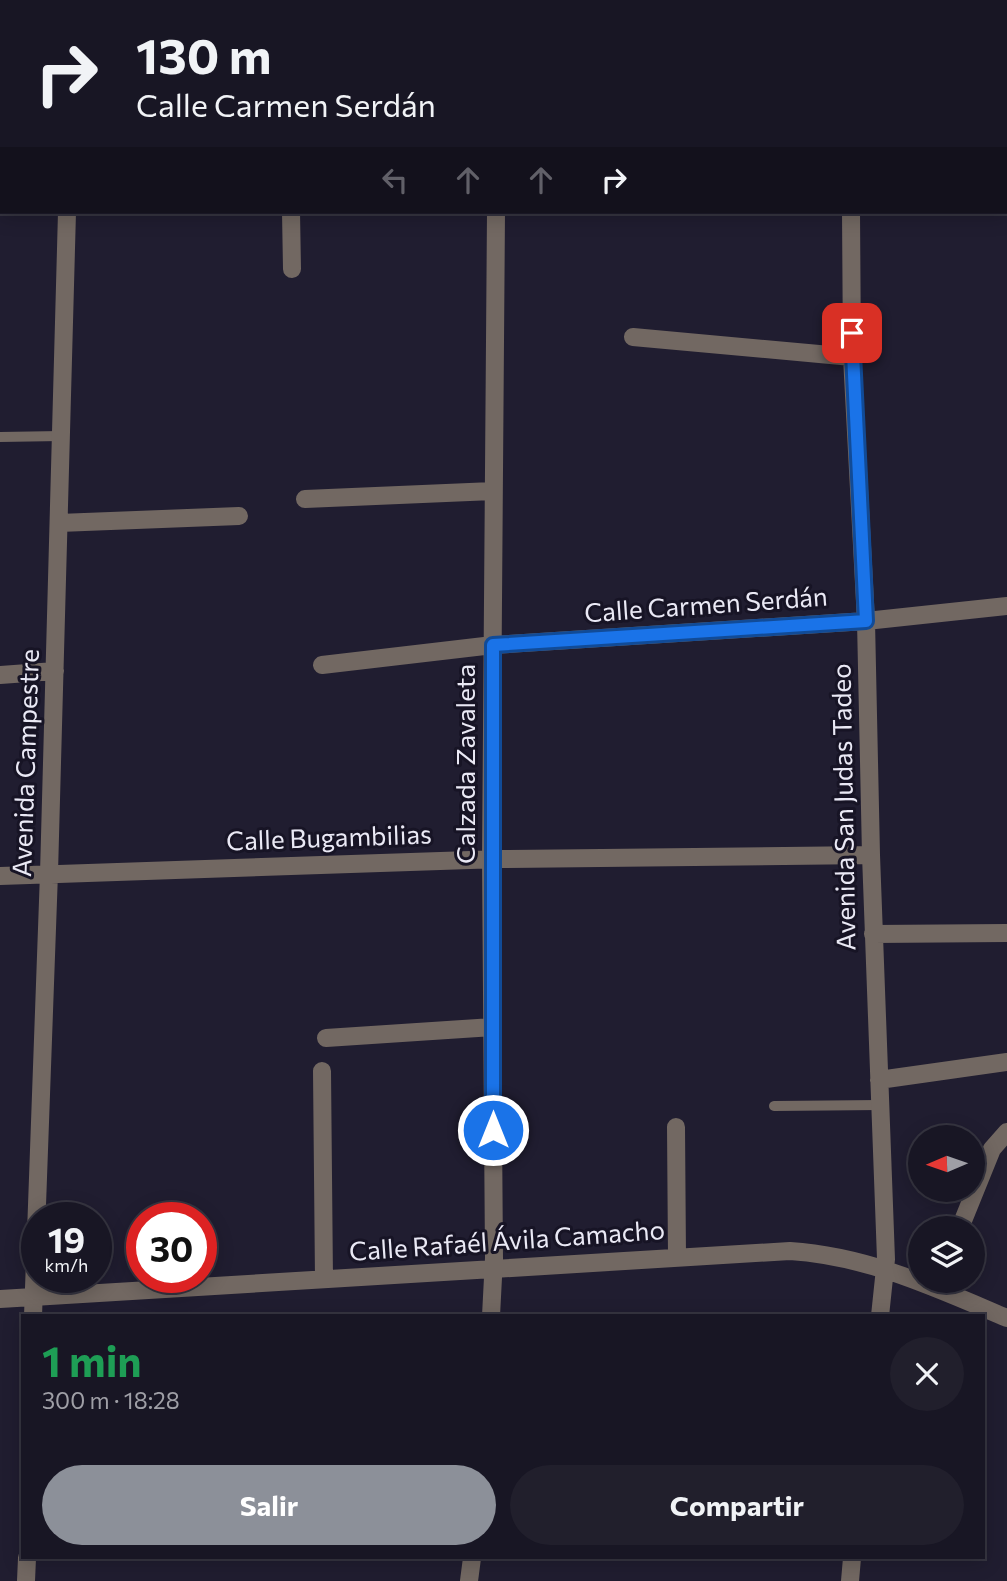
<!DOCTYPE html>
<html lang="es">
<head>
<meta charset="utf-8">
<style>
	body { margin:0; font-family:Commissioner,sans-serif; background:#211f2c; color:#f1f3f6; height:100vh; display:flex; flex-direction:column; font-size:26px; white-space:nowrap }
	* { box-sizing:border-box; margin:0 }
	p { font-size:23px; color:#9f9fa6 }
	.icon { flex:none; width:38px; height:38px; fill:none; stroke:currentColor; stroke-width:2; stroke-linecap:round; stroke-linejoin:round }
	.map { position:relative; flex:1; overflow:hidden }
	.sheet { position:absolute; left:21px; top:1314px; width:964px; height:245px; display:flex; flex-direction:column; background:#181624; border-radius:0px; box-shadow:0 4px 18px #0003,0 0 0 2px #363541 }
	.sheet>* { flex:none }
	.guide { position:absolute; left:0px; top:0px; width:1008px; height:214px; box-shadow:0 4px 18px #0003,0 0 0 2px #363541; background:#181624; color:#f1f3f6; overflow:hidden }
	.needle { width:46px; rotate:268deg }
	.fabs { position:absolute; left:908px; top:1125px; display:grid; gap:14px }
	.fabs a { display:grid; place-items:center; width:77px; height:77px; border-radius:50%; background:#181624; box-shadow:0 4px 18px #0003,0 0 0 2px #363541; font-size:35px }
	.speed { position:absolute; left:21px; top:1202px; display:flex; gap:14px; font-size:35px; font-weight:700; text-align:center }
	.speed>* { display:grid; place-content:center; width:91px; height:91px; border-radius:50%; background:#181624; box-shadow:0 4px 18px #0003,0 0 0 2px #363541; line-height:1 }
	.speed small { font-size:18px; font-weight:400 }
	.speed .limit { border:10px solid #d22; background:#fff; color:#111 }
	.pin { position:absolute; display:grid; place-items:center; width:60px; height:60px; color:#fff; margin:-30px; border-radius:14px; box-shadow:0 4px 10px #0006 }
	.me { position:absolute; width:77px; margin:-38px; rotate:0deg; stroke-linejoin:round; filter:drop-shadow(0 0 5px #0008) }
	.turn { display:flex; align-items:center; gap:24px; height:147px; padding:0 21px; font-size:32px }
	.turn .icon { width:91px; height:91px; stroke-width:2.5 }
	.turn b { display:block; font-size:49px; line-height:60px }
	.lanes { display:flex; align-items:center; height:66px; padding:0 21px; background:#0003; justify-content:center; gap:35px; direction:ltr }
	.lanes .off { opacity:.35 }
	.round { display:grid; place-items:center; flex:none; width:74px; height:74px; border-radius:37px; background:#211f2c }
	.summary { display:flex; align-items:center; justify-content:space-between; height:119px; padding:0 21px }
	h1 { font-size:42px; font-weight:700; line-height:52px; color:#1e9e55 }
	.cta { display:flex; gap:14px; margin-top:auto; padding:14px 21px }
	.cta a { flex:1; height:80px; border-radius:42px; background:#8c9099; color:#fff; font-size:28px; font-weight:700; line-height:80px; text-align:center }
	.cta a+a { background:#211f2c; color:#f1f3f6 }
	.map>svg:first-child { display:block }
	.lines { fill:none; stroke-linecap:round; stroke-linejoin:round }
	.service { stroke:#726862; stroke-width:10 }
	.minor { stroke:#726862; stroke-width:18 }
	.route-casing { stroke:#114b97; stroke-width:18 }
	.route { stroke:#1a73e8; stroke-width:12 }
	.labels { text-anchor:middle; stroke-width:6; stroke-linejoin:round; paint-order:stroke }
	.street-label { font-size:26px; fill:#eae9f5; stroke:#171425 }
</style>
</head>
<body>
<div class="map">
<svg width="1007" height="1581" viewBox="0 0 1007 1581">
	<rect width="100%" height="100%" fill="#201d30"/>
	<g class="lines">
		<path class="service" d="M0 437 61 436
			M774 1106 880 1105"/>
		<path class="minor" d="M850 0V2
			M899 0 903 2
			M192 2 193 0
			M347 2 348 0
			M498 2V0
			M1006 51H1007
			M0 159H2
			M291 212 292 269
			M851 212 852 357 866 621 871 855 886 1259 880 1316
			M633 337 852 357
			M305 499 493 491
			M59 523 239 516
			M322 665 493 645 866 621 1007 606
			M0 675 55 671
			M0 876 500 859 871 855
			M873 934 1007 933
			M326 1038 493 1027
			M322 1071 324 1279
			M879 1080 1007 1062
			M676 1127 677 1257
			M960 1228 992 1149 1007 1132
			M0 1299 790 1251C868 1256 936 1288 1007 1318
			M33 1316 49 873 67 212
			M491 1316 494 1258 491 860 496 212
			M26 1581 27 1558
			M469 1581 472 1558
			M850 1581 852 1558"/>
	</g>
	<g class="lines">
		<g class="route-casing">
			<path id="route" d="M493 1130V645L866 621 852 333"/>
		</g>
		<use href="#route" class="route"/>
	</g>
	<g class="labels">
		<g class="street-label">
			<text transform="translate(706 605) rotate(-4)" y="9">Calle Carmen Serdán</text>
			<text transform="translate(26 763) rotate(-88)" y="9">Avenida Campestre</text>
			<text transform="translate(466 764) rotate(-90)" y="9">Calzada Zavaleta</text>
			<text transform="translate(844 807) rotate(-91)" y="9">Avenida San Judas Tadeo</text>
			<text transform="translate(329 838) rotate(-2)" y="9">Calle Bugambilias</text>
			<text transform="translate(507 1241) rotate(-4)" y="9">Calle Rafaél Ávila Camacho</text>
		</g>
	</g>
</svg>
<div class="fabs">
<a><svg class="needle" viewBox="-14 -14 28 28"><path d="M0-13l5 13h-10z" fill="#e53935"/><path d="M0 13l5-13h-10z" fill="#9f9fa6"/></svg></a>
<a><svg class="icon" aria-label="layers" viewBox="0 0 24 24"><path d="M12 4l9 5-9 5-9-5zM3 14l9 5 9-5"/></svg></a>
</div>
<div class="speed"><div>19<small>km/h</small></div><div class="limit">30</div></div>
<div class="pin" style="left:852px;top:333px;background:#d93025"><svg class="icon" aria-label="arrive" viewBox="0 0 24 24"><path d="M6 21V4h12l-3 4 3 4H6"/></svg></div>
<svg class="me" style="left:493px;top:1130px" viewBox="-20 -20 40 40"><circle r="17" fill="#1a73e8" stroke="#fff" stroke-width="3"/><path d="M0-11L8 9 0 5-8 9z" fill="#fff"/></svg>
<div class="guide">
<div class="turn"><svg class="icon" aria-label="right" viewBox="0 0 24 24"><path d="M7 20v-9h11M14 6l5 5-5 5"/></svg><div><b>130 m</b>Calle Carmen Serdán</div></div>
<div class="lanes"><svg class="icon off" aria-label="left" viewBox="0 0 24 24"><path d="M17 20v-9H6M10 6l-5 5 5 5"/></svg><svg class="icon off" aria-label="ahead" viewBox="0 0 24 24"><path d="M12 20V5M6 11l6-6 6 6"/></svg><svg class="icon off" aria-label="ahead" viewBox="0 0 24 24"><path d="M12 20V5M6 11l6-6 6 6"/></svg><svg class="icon" aria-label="right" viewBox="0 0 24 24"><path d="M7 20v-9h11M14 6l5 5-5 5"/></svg></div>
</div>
<section class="sheet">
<div class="summary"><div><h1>1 min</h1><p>300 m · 18:28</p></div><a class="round"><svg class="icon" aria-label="close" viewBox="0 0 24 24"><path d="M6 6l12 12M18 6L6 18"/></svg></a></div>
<div class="cta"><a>Salir</a><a>Compartir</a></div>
</section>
</div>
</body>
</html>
